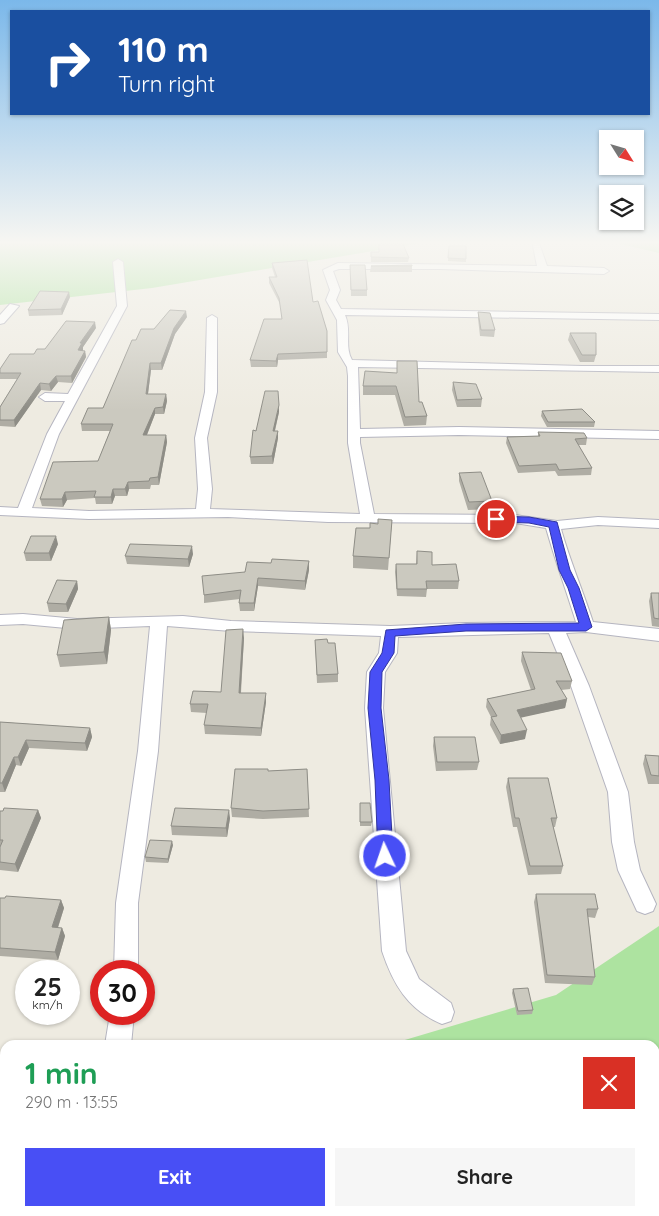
<!DOCTYPE html>
<html lang="en">
<head>
<meta charset="utf-8">
<style>
	body { margin:0; font-family:Quicksand,sans-serif; background:#f6f6f6; color:#222; height:100vh; display:flex; flex-direction:column; font-size:19px; white-space:nowrap }
	* { box-sizing:border-box; margin:0 }
	p { font-size:16px; color:#767676 }
	.icon { flex:none; width:28px; height:28px; fill:none; stroke:currentColor; stroke-width:2; stroke-linecap:round; stroke-linejoin:round }
	.map { position:relative; flex:1; overflow:hidden }
	.sheet { position:absolute; left:0px; top:1040px; width:660px; height:176px; display:flex; flex-direction:column; background:#fff; border-radius:15px 15px 0 0; box-shadow:0 1px 4px #0004 }
	.sheet>* { flex:none }
	.top-card { position:absolute; left:10px; top:10px; width:640px; height:105px; border-radius:0px; box-shadow:0 1px 4px #0004; background:#1a4fa0; color:#fff; overflow:hidden }
	.needle { width:32px; rotate:127deg }
	.controls { position:absolute; left:599px; top:130px; display:grid; gap:10px }
	.controls a { display:grid; place-items:center; width:45px; height:45px; border-radius:0px; background:#fff; box-shadow:0 1px 4px #0004; font-size:25px }
	.speed { position:absolute; left:15px; top:960px; display:flex; gap:10px; font-size:25px; font-weight:700; text-align:center }
	.speed>* { display:grid; place-content:center; width:65px; height:65px; border-radius:50%; background:#fff; box-shadow:0 1px 4px #0004; line-height:1 }
	.speed small { font-size:12px; font-weight:400 }
	.speed .limit { border:8px solid #d22; background:#fff; color:#111 }
	.pin { position:absolute; display:grid; place-items:center; width:42px; height:42px; color:#fff; margin:-21px; border:2px solid #fff; border-radius:50%; box-shadow:0 1px 5px #0007 }
	.me { position:absolute; width:55px; margin:-28px; rotate:357deg; stroke-linejoin:round; filter:drop-shadow(0 0 4px #0008) }
	.turn { display:flex; align-items:center; gap:18px; height:105px; padding:0 25px; font-size:22px }
	.turn .icon { width:65px; height:65px; stroke-width:2.5 }
	.turn b { display:block; font-size:35px; line-height:42px }
	.round { display:grid; place-items:center; flex:none; width:52px; height:52px; border-radius:0px; background:#f6f6f6 }
	.summary { display:flex; align-items:center; justify-content:space-between; height:85px; padding:0 25px }
	h1 { font-size:30px; font-weight:700; line-height:38px; color:#1e9e55 }
	.primary-button { display:flex; gap:10px; margin-top:auto; padding:10px 25px }
	.primary-button a { flex:1; height:58px; border-radius:0px; background:#484ff5; color:#fff; font-size:20px; font-weight:700; line-height:58px; text-align:center }
	.primary-button a+a { background:#f6f6f6; color:#222 }
	.map>svg:first-child { display:block }
	.green { fill:#ade3a0 }
	.lines { fill:none; stroke-linecap:round; stroke-linejoin:round }
	.street-casing { stroke:#b5b5c0; stroke-width:2 }
	.street { fill:#fff; fill-rule:evenodd }
	.wall { fill:#afada4 }
	.shaded-wall { fill:#8e8d86 }
	.building { fill:#cbc9bf; stroke:#8e8d86 }
	.route { fill:#484ff5; stroke:#2f339f }
</style>
</head>
<body>
<div class="map">
<svg width="659" height="1216" viewBox="0 0 659 1216">
	<rect width="100%" height="100%" fill="#eeebe1"/>
	<path class="green" d="M0 241H433L152 288 0 305Z
		M608 241H659V253Z
		M659 926V1216H194L198 1211H655V1045H388L556 995Z"/>
	<g class="lines">
		<g class="street-casing">
			<path id="street" d="M532 241 539 243 547 266 604 268 609 271 604 274 440 269H339L333 271 340 290 336 300 341 309 659 314V320L345 315C352 330 344 346 352 360L582 366H659V372L358 367 360 429 459 427 659 431V439L459 435 360 437V443L374 514 515 515 557 521 598 517 659 520V528L598 525 561 529C570 561 583 591 593 622L659 629V641L586 632 566 633 589 686 628 792 634 842 640 870 656 904 653 911 645 914 637 911 618 870 612 842 608 792 571 686 549 633 398 637 397 653 385 672 383 708 406 951 419 979 451 1003 454 1012 451 1021 442 1024C408 1010 393 984 382 951L365 708 367 672 379 653 381 636 231 631 167 626 158 751 138 903V971H114L116 903 138 751 150 626 77 629 23 624 0 625V615L23 614 77 619 183 616 231 621 390 626 466 623 576 622C566 590 555 560 546 528L515 523 328 522 228 517 89 519 0 515V507L18 508 47 434 65 401H45L39 397 45 393 68 394 117 306 113 262 118 259 123 262 127 306 59 434 32 508 89 511 196 509 198 489 195 438 205 392 207 318 212 315 217 318V392L207 438 212 489 210 509 360 514 348 443V376L347 367 338 352 337 320 326 300 330 290 323 270 338 263 537 266Z
				M10 304 19 306 4 323 0 324V315Z
				M110 1014H134L131 1045H105Z
				M65 1211H93L92 1216H64Z"/>
		</g>
		<use href="#street" class="street"/>
	</g>
	<path class="wall" d="M449 246H466V262L448 261Z
		M371 252 409 258 408 262H371Z
		M272 263 313 302 327 352V358L278 360 277 367H251L250 360 282 319 280 304 269 283V277H275L272 268Z
		M350 265 367 290V296H351Z
		M371 266H412V272H370Z
		M70 297 62 315 29 316 28 310Z
		M478 312 495 330 494 337 480 336 478 319Z
		M187 317 175 334 162 370H151L148 394H166L167 401 164 414H155L147 435H166L167 442 159 485H151L150 489H129L127 496H115L112 504H96L95 498 67 500 63 507 42 506 40 499 98 461 110 431H82L81 424 103 408 136 340 154 329Z
		M96 328 83 347V351H85L86 357 72 383 58 382 51 391 41 390 15 427 0 426V407L17 379H0V369L34 354Z
		M570 333 596 355 594 362H580L568 340Z
		M397 373 419 402 427 416 426 425 404 426 395 395H363V386Z
		M453 382 482 399 481 407H457L452 390Z
		M542 411 595 422 594 427H547L541 416Z
		M279 412 275 431 278 438 273 464H251L250 457 256 431Z
		M538 432 587 438 586 445H578L592 468 591 475 558 476 555 471 518 473 506 443 507 437 538 436Z
		M459 473 492 501 491 509 468 510 459 481Z
		M392 520 388 570 353 568V556L370 528 378 524Z
		M58 544 51 561H26L24 553Z
		M417 551 432 565 459 581 458 589H427L426 597 397 596 395 572 396 564H416Z
		M193 554 189 567 127 564 125 556Z
		M309 561V570L305 590 258 586 254 611H240L239 603 240 599 204 603V595L245 572 271 563Z
		M77 581 78 589 68 612H49L47 603Z
		M651 593H659V627L652 626 649 601Z
		M109 617 111 630 107 664 60 667 57 655Z
		M244 638 241 693 266 702 261 736 205 734 204 725 207 713 191 712 190 704 221 692Z
		M315 640 328 643 338 674V682L317 683Z
		M522 652 572 681 570 689 561 690 567 699 565 708 520 717 525 739 500 744 490 725 491 717 486 707 487 699 531 690 521 661Z
		M0 722 90 728 92 737 87 751 29 748 21 766 16 765 5 792H0Z
		M434 737 479 762 477 770 436 771 433 746Z
		M645 755 659 756V784H648L643 764Z
		M307 769 309 817 263 819 232 817 231 808 268 771Z
		M508 778 557 818 555 827H553L563 866 561 874 528 875 517 827H513L506 787Z
		M360 803 372 822 371 826H360Z
		M38 810 41 818 18 872 0 870V811Z
		M230 818 227 837 172 835 171 826Z
		M173 845 168 863 146 862 145 857Z
		M536 894 598 909 595 918 588 917 595 977 592 985 545 983 534 902Z
		M0 898 61 900 64 908 58 928H62L65 936 58 960 0 956Z
		M513 989 533 1010 532 1014 517 1015 512 993Z
		M0 1085 5 1086V1171L0 1170Z"/>
	<path class="shaded-wall" d="M69 292 70 297 62 315 61 309Z
		M186 311 187 317 175 334 162 370 161 363 174 328Z
		M95 322 96 328 83 347V350L79 357 78 350 80 343Z
		M85 351 86 357 72 383 71 376Z
		M278 354V360L277 367 276 361Z
		M150 363 151 370 147 401 146 394Z
		M56 376 58 382 51 391 49 384Z
		M40 383 41 390 15 427 14 420Z
		M166 394 167 401 164 414 163 407Z
		M279 405V412L273 438V431Z
		M155 408V414L144 442 143 435Z
		M278 431V438L273 464 272 456Z
		M166 435 167 442 159 485 158 477Z
		M128 482 129 489 127 496 125 489Z
		M113 489 115 496 112 504 111 497Z
		M65 492 67 500 63 507 62 499Z
		M56 536 58 544 51 561 49 553Z
		M192 546 193 554 189 567 188 559Z
		M309 561V570L305 590V581Z
		M258 578V586L254 611V603Z
		M77 581 78 589 68 612 66 604Z
		M109 617 111 630 107 664 104 652Z
		M243 629 244 638 240 701 239 693Z
		M266 693V702L261 736V728Z
		M567 699 565 708 515 719 517 710Z
		M90 728 92 737 87 751 85 743Z
		M527 730 525 739 500 744 501 735Z
		M26 740 29 748 21 766 18 757Z
		M14 757 16 765 5 792 2 783Z
		M38 810 41 818 18 872 15 864Z
		M229 810 230 818 227 837 226 828Z
		M172 841 173 845 168 863V859Z
		M61 900 64 908 55 936 52 927Z
		M62 928 65 936 58 960 55 952Z
		M54 1211H62L60 1216H53Z"/>
	<path class="building" d="M379 244H403L409 258 371 257V252H379Z
		M449 246H466V259L448 258Z
		M307 260 313 302 318 301 327 331V352L278 354 276 361 250 360 264 319H282L279 298 269 277H277L272 263Z
		M350 265H365L367 290H351Z
		M412 265V266H371Z
		M40 291 69 292 61 309 28 310Z
		M170 310 186 311 174 328 161 363H150L146 394H166L163 407 155 408 143 435H166L158 477 150 478 149 481 128 482 125 489H113L111 497H94L96 491 65 492 62 499H40L53 462 98 461 113 424H81L88 408H103L132 340H136L141 329H154Z
		M478 312 490 313 495 330H481Z
		M66 321 95 322 80 343H82L78 350 85 351 71 376H56L49 384 40 383 14 420H0V407L21 373H0V369L10 354H34L37 349H45Z
		M570 333H596V355H582Z
		M397 361H417L419 402H422L427 416 405 417 396 386H363L365 371 397 373Z
		M453 382 476 384 482 399 457 400Z
		M265 391H278L279 405 273 431H278L272 456 250 457 253 430 256 431Z
		M582 409 595 422H548L542 411Z
		M538 432 584 433 587 438 575 439 592 468 559 470 556 464 519 466 507 437 540 436Z
		M481 472 492 501 469 502 459 473Z
		M378 519 392 520 389 558 353 556 356 528H370V523L378 524Z
		M31 536H56L49 553H24Z
		M130 544 192 546 188 559 125 556Z
		M417 551 432 552V565L456 564 459 581H426L427 589H397L396 564H417Z
		M272 559 309 561 305 581 258 578 254 603H239L241 590 204 595 202 576 245 572 247 562 271 563Z
		M57 580 77 581 66 604 47 603Z
		M651 593H659V619L654 618Z
		M109 617 104 652 57 655 64 620Z
		M243 629 239 693H266L261 728 204 725 208 704H190L193 691 221 692 226 630Z
		M327 639 328 643H335L338 674 317 675 315 640Z
		M522 652 561 653 572 681H556L567 699 517 710 527 730 501 735 491 717 497 716 487 699 535 689Z
		M0 722 90 728 85 743 26 740 18 757H14L2 783H0Z
		M434 737H475L479 762H437Z
		M645 755 659 756V776L651 775Z
		M235 769H268V771L307 769 309 809 263 811 231 808Z
		M508 778H548L557 818H551L563 866H530L519 818H515Z
		M360 803H370L372 822H360Z
		M4 808 38 810 15 864 0 862V847L3 840H0V811H3Z
		M175 808 229 810 226 828 171 826Z
		M150 840 172 841 168 859 145 857Z
		M536 894H595L598 909H587L595 977 547 975Z
		M6 896 61 900 52 927 62 928 55 952 0 948V898H5Z
		M528 988 533 1010 518 1011 513 989Z
		M0 1085 5 1086V1162L0 1161Z
		M20 1211H54L53 1216H19Z"/>
	<linearGradient id="sky" x2="0" y2="1"><stop stop-color="#7bb8ea"/><stop offset="0.59" stop-color="#f7f6f2"/><stop offset="1" stop-color="#f7f6f2" stop-opacity="0"/></linearGradient>
	<rect width="659" height="411" fill="url(#sky)"/>
	<path class="route" d="M492 516 529 517 557 522 570 570 579 588 592 627 586 631H466L395 636 394 653 382 672 381 708 389 780 393 856 391 860 385 862 380 860 378 856 375 780 368 708 370 672 382 653 386 630 466 624 579 623 568 588 559 570 549 527 529 523 496 522 492 521Z"/>
</svg>
<div class="controls">
<a><svg class="needle" viewBox="-14 -14 28 28"><path d="M0-13l5 13h-10z" fill="#e53935"/><path d="M0 13l5-13h-10z" fill="#767676"/></svg></a>
<a><svg class="icon" aria-label="layers" viewBox="0 0 24 24"><path d="M12 4l9 5-9 5-9-5zM3 14l9 5 9-5"/></svg></a>
</div>
<div class="speed"><div>25<small>km/h</small></div><div class="limit">30</div></div>
<div class="pin" style="left:496px;top:519px;background:#d93025"><svg class="icon" aria-label="arrive" viewBox="0 0 24 24"><path d="M6 21V4h12l-3 4 3 4H6"/></svg></div>
<svg class="me" style="left:385px;top:856px" viewBox="-20 -20 40 40"><circle r="17" fill="#484ff5" stroke="#fff" stroke-width="3"/><path d="M0-11L8 9 0 5-8 9z" fill="#fff"/></svg>
<div class="top-card">
<div class="turn"><svg class="icon" aria-label="right" viewBox="0 0 24 24"><path d="M7 20v-9h11M14 6l5 5-5 5"/></svg><div><b>110 m</b>Turn right</div></div>
</div>
<section class="sheet">
<div class="summary"><div><h1>1 min</h1><p>290 m · 13:55</p></div><a class="round" style="background:#d93025;color:#fff"><svg class="icon" aria-label="close" viewBox="0 0 24 24"><path d="M6 6l12 12M18 6L6 18"/></svg></a></div>
<div class="primary-button"><a>Exit</a><a>Share</a></div>
</section>
</div>
</body>
</html>
